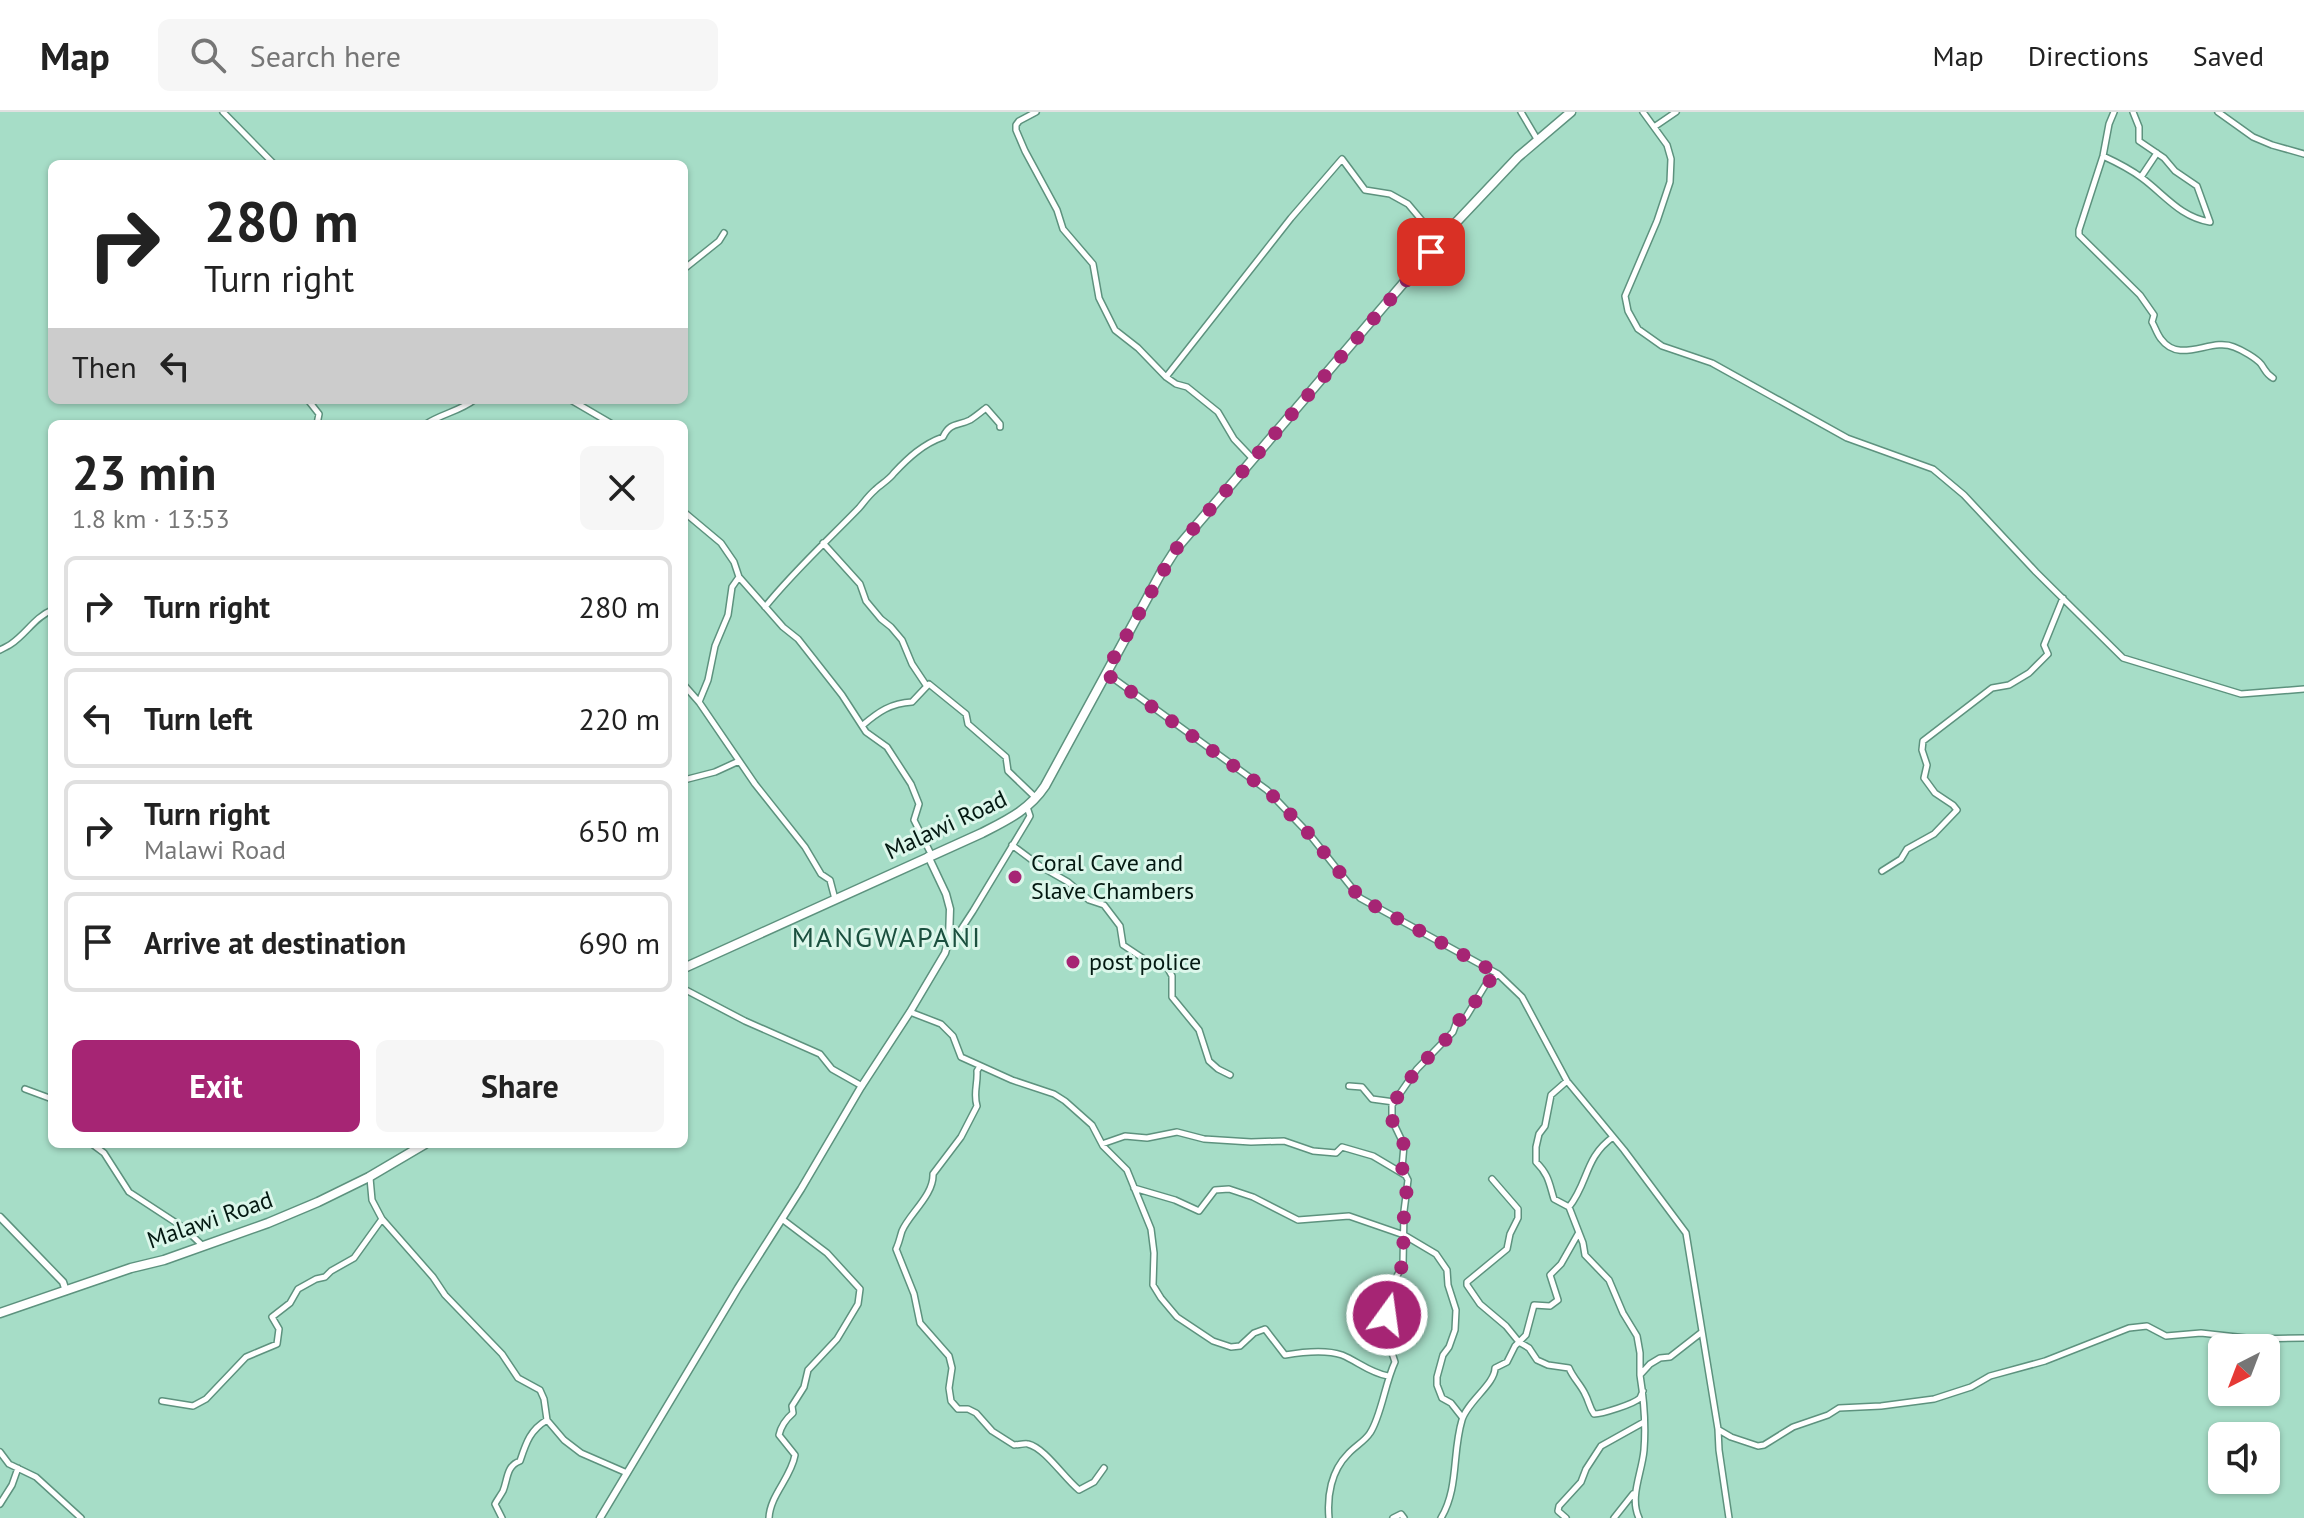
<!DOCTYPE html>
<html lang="en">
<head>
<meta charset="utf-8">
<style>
	body { margin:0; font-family:"PT Sans",sans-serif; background:#f6f6f6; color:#222; height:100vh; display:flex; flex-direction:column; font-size:30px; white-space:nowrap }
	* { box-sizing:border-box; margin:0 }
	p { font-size:26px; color:#767676 }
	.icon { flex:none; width:44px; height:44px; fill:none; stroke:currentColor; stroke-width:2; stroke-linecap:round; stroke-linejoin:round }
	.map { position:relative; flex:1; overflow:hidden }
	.details { position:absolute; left:48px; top:308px; width:640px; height:728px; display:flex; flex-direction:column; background:#fff; border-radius:12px; box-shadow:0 2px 6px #0004 }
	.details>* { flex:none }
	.guide { position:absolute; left:48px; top:48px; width:640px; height:244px; border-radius:12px; box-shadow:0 2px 6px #0004; background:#fff; color:#222; overflow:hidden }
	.needle { width:52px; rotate:222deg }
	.buttons { position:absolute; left:2208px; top:1222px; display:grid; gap:16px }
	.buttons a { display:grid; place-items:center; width:72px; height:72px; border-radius:12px; background:#fff; box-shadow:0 2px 6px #0004; font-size:40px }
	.pin { position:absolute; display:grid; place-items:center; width:68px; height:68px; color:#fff; margin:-34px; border-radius:16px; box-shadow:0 4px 12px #0006 }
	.me { position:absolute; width:88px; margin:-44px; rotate:14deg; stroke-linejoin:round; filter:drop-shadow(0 0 6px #0008) }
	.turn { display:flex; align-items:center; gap:28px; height:168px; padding:0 24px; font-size:36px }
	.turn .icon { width:104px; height:104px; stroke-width:2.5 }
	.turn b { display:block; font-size:56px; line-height:68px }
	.then { display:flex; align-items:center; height:76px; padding:0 24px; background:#0003; gap:16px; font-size:30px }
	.round { display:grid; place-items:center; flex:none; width:84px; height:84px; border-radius:12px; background:#f6f6f6 }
	.summary { display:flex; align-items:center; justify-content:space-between; height:136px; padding:0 24px }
	h1 { font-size:48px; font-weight:700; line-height:60px }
	.button { display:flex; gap:16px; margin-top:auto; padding:16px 24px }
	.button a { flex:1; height:92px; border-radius:12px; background:#a62574; color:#fff; font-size:32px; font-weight:700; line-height:92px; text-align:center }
	.button a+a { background:#f6f6f6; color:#222 }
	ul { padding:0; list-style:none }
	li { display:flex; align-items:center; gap:24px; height:100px; margin:0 16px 12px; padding:0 8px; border:4px solid #e0e0e0; border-radius:12px }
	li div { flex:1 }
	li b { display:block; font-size:30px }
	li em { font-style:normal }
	header { display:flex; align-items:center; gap:48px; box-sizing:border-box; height:112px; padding:0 40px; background:#fff; border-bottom:2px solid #e0e0e0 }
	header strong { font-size:38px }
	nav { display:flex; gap:44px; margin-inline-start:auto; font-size:28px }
	.search { width:560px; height:72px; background:#f6f6f6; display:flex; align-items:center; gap:20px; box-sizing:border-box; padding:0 28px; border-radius:12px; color:#767676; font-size:30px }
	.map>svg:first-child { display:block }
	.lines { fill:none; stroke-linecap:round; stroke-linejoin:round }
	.minor-casing { stroke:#5d927e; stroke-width:8 }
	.tertiary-casing { stroke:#5d927e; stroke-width:9 }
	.primary-casing { stroke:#5d927e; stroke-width:11 }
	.minor { stroke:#fff; stroke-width:5 }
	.tertiary { stroke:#fff; stroke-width:6 }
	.primary { stroke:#fff; stroke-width:8 }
	.route { stroke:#a62574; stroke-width:14; stroke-dasharray:0 25.2 }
	.poi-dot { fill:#a62574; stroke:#dcf7eb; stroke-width:3 }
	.labels { text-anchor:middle; stroke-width:6; stroke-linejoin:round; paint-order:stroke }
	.street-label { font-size:24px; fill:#041912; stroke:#dcf7eb }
	.poi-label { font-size:24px; fill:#041912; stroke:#dcf7eb; text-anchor:start }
	.quarter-label { font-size:28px; letter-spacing:2px; fill:#1b503f; stroke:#dcf7eb }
</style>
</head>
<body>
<header>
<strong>Map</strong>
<div class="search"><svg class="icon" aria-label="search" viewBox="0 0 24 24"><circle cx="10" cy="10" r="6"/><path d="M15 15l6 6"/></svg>Search here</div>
<nav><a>Map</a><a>Directions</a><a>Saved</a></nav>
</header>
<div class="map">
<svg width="2304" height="1406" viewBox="0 0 2304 1406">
	<rect width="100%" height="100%" fill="#a6ddc7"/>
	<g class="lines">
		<g class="minor-casing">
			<path id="minor" d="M223 0 274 52
				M1036 0 1019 9 1016 13V18L1025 39 1057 98 1063 117 1093 152 1099 186 1115 218 1138 236 1166 265 1176 272 1187 275 1218 300 1234 327 1253 347
				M1521 0 1537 27
				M1643 0 1667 33 1671 47 1670 70 1657 109 1625 184 1628 199 1638 217 1662 234 1712 251 1847 326 1933 357 1964 383 2036 460 2123 546 2241 582 2304 577
				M2114 0 2109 12 2103 44 2079 118V123L2140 183 2154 203 2152 210C2155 215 2157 222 2161 227 2180 253 2211 225 2234 235 2242 238 2256 246 2261 252 2266 259 2266 262 2273 266
				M2218 0 2253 25 2272 33 2304 42
				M1654 15 1676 0
				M2103 44C2116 50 2130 57 2142 66 2165 83 2180 105 2210 110L2197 74 2175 59 2164 46 2139 29V15L2133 0
				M2141 65 2157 41
				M684 157 719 129 724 121
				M1166 265 1291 106 1342 47 1365 78 1390 82 1408 92 1424 111 1447 119
				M308 288 319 302 317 312
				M571 288 612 312
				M426 312C441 302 460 299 474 288
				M684 400 721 431 734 450 739 465 783 515 798 527 842 583 866 620 887 635 911 672 919 692 914 708 931 742
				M823 431 860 472 866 489 881 507 891 515 902 528 912 552 926 573
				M765 495C793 460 827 429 859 396 864 390 869 383 875 378 881 372 889 368 894 361 908 346 923 332 943 325 950 310 958 314 970 308 975 305 981 300 986 296L1000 312V315
				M0 538C4 536 8 534 11 532 26 522 35 505 52 498
				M1106 561 1267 678 1310 723 1360 786 1498 862 1522 885 1567 969 1624 1038 1686 1121 1718 1317 1719 1338 1729 1406
				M684 573 699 590 755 672 805 735 821 762 830 768 835 787
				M699 590 708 568 715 534 728 503 732 475 739 465
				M863 613C878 600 891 591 912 590L929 572 966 602 968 612 1006 645 1008 659 1036 686
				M684 668 715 660 739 649
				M1012 733 1040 754 1068 770 1089 788 1104 793 1120 814 1123 833 1147 849 1167 855 1172 864V885L1199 918 1209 949 1218 957 1230 963
				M1882 759 1901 747 1907 737 1934 722 1957 698 1953 693 1935 681 1924 666 1927 653 1922 638 1923 629 1992 576 2009 573 2029 561 2048 542 2044 533 2063 486
				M949 827 958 822 973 799 1026 711 1030 704 1027 695
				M684 877 745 909 820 942 832 957 862 974
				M910 900 941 912 953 924 961 945 1012 968 1054 982 1065 989 1092 1013 1103 1034 1127 1058 1151 1117 1154 1141 1153 1173 1161 1186 1177 1205 1213 1229 1231 1235 1240 1234 1254 1221 1265 1217 1285 1243C1302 1240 1325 1237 1342 1243 1357 1249 1370 1261 1388 1264
				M980 954 977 959C978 972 973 981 977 994L961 1025 933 1062C934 1083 909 1102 902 1119 900 1125 899 1131 896 1137L914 1182 920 1211 949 1244 952 1256 949 1276 951 1289 958 1297H968L976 1301 992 1319 1014 1333C1017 1333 1026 1331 1028 1332 1045 1336 1064 1366 1079 1378L1094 1370 1104 1356
				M1567 969 1551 983 1545 1014 1539 1022 1536 1035V1050C1549 1063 1549 1071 1554 1087L1569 1095 1583 1131 1585 1143 1609 1168 1623 1201 1637 1224 1640 1241V1263
				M1349 974 1362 975 1372 987 1394 990
				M25 977 52 987
				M92 1032 104 1041 129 1080 184 1116 202 1133
				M1102 1032 1125 1024 1147 1026 1177 1020 1204 1027 1251 1030 1284 1029 1313 1039 1336 1041 1342 1035 1373 1044 1405 1063
				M370 1066 372 1088 382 1107 433 1165 445 1183 502 1242 518 1266 540 1278 544 1287 547 1308
				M1492 1067 1518 1097V1106L1510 1122 1507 1137 1467 1170V1173L1480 1192 1506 1214 1519 1230 1529 1236 1537 1248 1548 1253 1569 1256C1573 1266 1581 1273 1585 1282 1589 1289 1589 1295 1594 1302 1602 1302 1634 1292 1640 1286 1641 1284 1642 1281 1643 1279
				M1134 1076 1175 1088 1199 1099 1215 1078 1229 1077 1253 1085 1298 1108 1349 1104 1404 1123 1436 1142 1447 1158 1448 1173 1456 1198 1455 1218 1449 1235 1443 1243 1437 1265V1273L1442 1286 1451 1291 1462 1305
				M1569 1095C1589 1070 1584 1046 1613 1025
				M162 1289 193 1294 206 1287 246 1245 277 1232 279 1217 272 1205 290 1191 298 1177 316 1167 325 1165 331 1159 354 1146 382 1107
				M1719 1318 1731 1325 1758 1334 1764 1333 1793 1315 1828 1303 1839 1296 1881 1294 1934 1287 1971 1275 1990 1264 2045 1249 2129 1216 2147 1214 2166 1224 2201 1221 2255 1227 2304 1226
				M0 1340 9 1352 36 1365 81 1406
				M0 1392 12 1373 18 1356
				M502 1406 495 1392C496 1390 502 1381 503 1379 508 1367 506 1354 520 1349 526 1331 530 1318 547 1308L564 1328 581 1341 627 1361
				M769 1406C770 1383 791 1366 795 1343L779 1323C781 1314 786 1307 793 1301L792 1294 804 1275 808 1258 837 1227 858 1192 860 1177 827 1141 782 1107
				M1329 1406C1327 1384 1331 1359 1348 1342 1354 1335 1365 1329 1370 1321 1381 1305 1385 1271 1395 1250L1386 1223 1387 1203 1390 1178 1403 1152 1404 1099 1408 1068 1402 1056 1404 1033 1392 1008V993L1417 957 1453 920 1457 909 1466 905 1486 872 1498 862
				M1393 1406 1401 1402 1404 1406
				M1441 1406C1459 1376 1452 1341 1462 1308 1467 1290 1495 1272 1495 1256L1507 1250 1515 1234 1526 1223 1534 1193 1550 1194 1558 1188 1550 1163 1561 1152 1578 1122
				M1566 1406 1558 1399 1559 1394 1581 1370 1586 1357 1601 1334 1644 1310
				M1614 1406 1633 1382
				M1639 1406C1629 1385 1642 1361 1644 1338 1646 1313 1644 1288 1640 1263L1650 1252 1660 1246 1670 1245 1702 1220"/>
		</g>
		<g class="tertiary-casing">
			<path id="tertiary" d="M0 1105 63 1170 66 1179
				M600 1406 738 1176 801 1077 861 975 910 900 945 841 949 827 950 797 946 782 928 744"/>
		</g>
		<g class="primary-casing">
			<path id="primary" d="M684 856 982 721C1007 708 1029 698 1045 674L1162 459 1176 437 1448 119 1518 45 1571 0
				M0 1201 131 1156 164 1148 268 1111 318 1090 369 1065 425 1032"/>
		</g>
		<use href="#minor" class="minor"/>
		<use href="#tertiary" class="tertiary"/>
		<use href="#primary" class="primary"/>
	</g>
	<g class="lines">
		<path class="route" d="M1387 1203 1390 1178 1403 1152 1404 1099 1408 1068 1402 1056 1404 1033 1392 1008V993L1417 957 1453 920 1457 909 1466 905 1486 872 1498 862 1360 786 1310 723 1267 678 1105 561 1176 437 1431 140"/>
	</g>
	<g class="poi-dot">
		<circle cx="1015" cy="765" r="8"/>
		<circle cx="1073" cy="850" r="8"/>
	</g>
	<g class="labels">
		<g class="street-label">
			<text transform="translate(946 713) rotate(-25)" y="8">Malawi Road</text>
			<text transform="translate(210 1108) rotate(-19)" y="8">Malawi Road</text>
		</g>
		<g class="poi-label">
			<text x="1031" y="759">Coral Cave and<tspan x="1031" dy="28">Slave Chambers</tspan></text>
			<text x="1089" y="858">post police</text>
		</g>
		<g class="quarter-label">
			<text x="887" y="835">MANGWAPANI</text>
		</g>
	</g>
</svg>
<div class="buttons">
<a><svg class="needle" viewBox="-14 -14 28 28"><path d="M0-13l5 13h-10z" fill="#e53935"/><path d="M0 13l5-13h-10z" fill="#767676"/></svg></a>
<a><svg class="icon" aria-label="sound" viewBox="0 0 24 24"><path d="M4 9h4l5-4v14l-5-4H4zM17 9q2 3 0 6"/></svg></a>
</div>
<div class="pin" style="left:1431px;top:140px;background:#d93025"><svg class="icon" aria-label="arrive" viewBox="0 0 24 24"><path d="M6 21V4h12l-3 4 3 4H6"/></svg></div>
<svg class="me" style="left:1387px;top:1203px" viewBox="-20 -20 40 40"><circle r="17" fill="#a62574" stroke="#fff" stroke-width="3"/><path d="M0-11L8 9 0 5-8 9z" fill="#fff"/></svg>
<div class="guide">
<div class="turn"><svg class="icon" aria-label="right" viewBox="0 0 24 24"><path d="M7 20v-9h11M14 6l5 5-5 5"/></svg><div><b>280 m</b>Turn right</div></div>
<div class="then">Then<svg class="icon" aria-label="left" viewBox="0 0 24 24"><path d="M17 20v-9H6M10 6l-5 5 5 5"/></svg></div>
</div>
<section class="details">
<div class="summary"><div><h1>23 min</h1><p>1.8 km · 13:53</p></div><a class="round"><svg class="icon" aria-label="close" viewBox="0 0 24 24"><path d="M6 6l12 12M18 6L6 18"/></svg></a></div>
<ul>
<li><svg class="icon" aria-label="right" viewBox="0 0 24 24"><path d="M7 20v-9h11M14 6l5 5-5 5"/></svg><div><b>Turn right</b></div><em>280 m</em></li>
<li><svg class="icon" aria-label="left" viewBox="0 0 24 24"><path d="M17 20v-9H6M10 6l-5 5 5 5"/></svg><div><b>Turn left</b></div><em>220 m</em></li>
<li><svg class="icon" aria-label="right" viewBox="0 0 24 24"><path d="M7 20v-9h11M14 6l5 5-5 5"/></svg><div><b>Turn right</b><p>Malawi Road</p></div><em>650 m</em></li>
<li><svg class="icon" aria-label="arrive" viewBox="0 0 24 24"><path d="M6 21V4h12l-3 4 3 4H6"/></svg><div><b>Arrive at destination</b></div><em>690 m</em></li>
</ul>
<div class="button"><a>Exit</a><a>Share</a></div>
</section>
</div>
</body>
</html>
